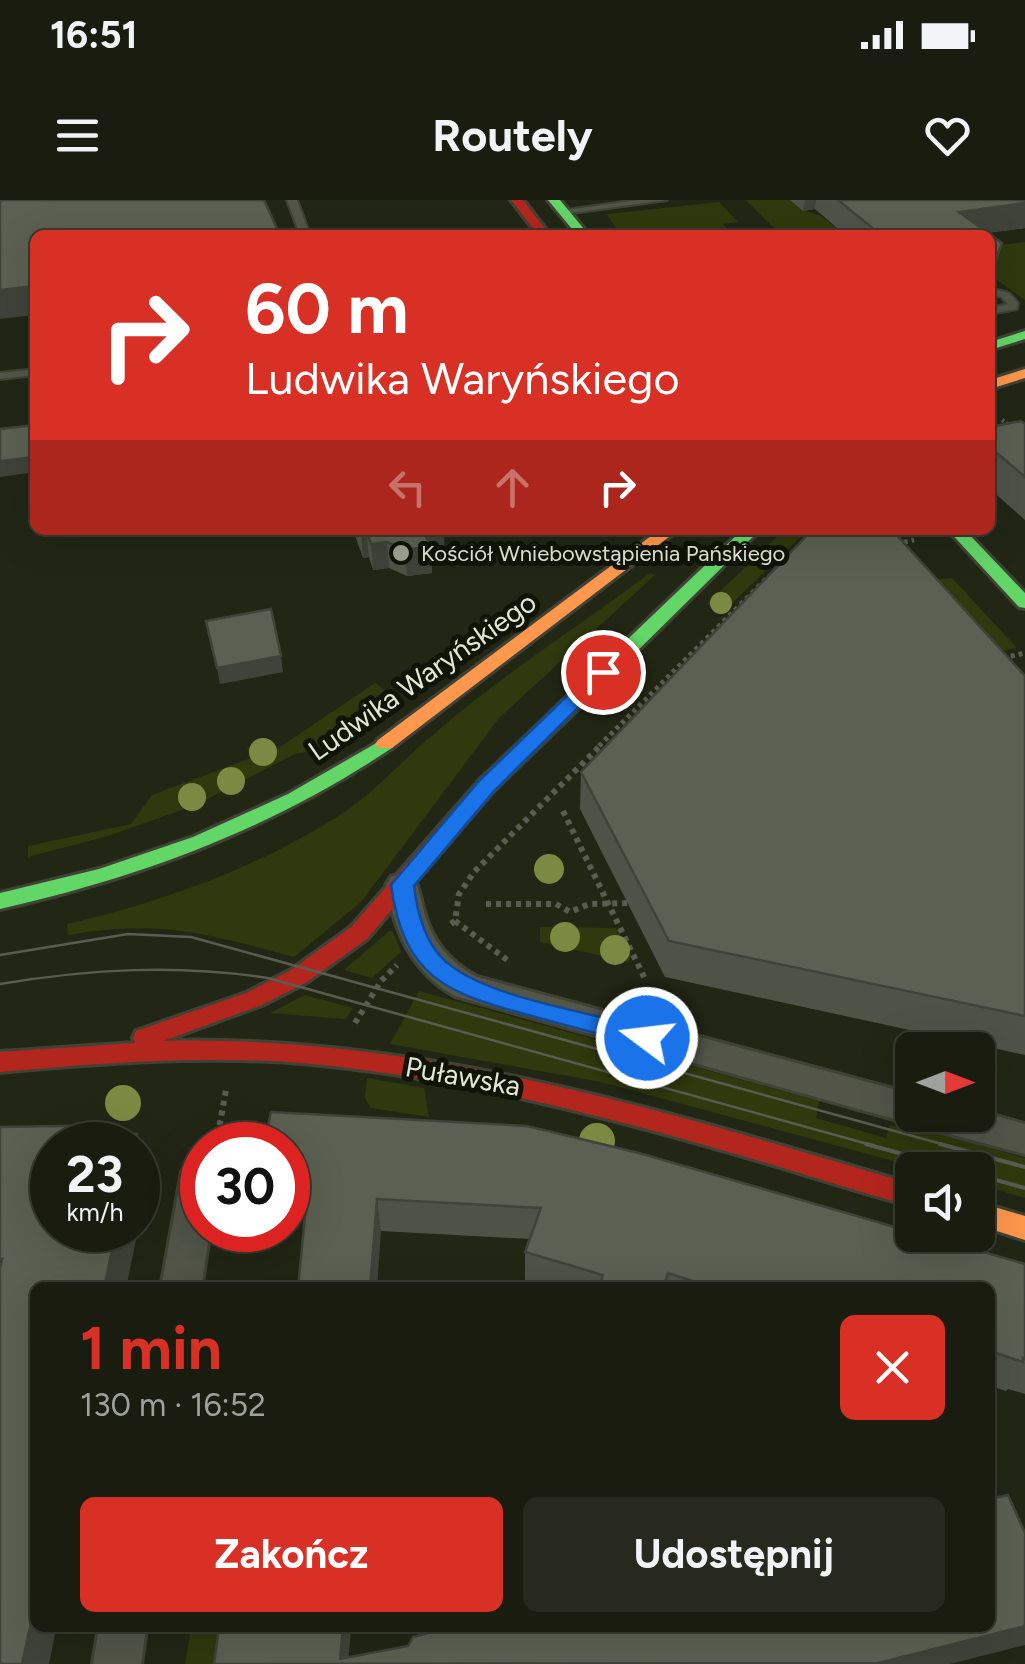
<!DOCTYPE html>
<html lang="pl">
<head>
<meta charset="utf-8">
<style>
	body { margin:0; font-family:Figtree,sans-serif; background:#27291e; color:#f1f3f6; height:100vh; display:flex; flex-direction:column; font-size:38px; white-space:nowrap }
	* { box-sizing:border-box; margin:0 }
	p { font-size:32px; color:#9fa19f }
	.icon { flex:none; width:55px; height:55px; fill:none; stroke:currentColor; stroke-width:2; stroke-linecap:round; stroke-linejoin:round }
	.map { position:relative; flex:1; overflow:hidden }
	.drawer { position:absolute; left:30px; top:1082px; width:965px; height:350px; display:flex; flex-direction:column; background:#1a1c10; border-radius:15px; box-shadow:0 10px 40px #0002,0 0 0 2px #383a30 }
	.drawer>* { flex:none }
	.hud { position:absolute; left:30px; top:30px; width:965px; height:305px; border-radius:15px; box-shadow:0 10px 40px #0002,0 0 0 2px #383a30; background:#d93025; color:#fff; overflow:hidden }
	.needle { width:65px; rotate:90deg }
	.tools { position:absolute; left:895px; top:832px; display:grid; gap:20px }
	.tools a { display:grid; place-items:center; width:100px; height:100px; border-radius:15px; background:#1a1c10; box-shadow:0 10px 40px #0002,0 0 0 2px #383a30; font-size:50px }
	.speed { position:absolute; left:30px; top:922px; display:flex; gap:20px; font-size:50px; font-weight:700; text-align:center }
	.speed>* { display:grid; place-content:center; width:130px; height:130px; border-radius:50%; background:#1a1c10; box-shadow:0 10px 40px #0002,0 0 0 2px #383a30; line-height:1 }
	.speed small { font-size:25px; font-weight:400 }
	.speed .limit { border:15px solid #d22; background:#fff; color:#111 }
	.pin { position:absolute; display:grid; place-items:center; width:85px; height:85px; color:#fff; margin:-42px; border:5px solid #fff; border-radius:50%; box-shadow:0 2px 10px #0007 }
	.me { position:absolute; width:110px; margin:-55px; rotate:285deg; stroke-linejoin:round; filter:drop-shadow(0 0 8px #0008) }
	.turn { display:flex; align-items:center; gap:35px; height:210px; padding:0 50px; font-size:45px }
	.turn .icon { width:130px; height:130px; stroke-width:2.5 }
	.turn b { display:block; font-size:70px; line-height:85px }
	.lanes { display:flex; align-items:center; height:95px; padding:0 50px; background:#0003; justify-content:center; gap:50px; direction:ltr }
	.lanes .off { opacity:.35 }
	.round { display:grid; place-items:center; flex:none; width:105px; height:105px; border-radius:15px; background:#27291e }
	.headline { display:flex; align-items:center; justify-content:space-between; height:170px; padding:0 50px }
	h1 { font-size:60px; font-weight:700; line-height:75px; color:#d93025 }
	.primary-button { display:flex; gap:20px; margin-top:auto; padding:20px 50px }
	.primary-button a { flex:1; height:115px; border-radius:15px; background:#d93025; color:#fff; font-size:40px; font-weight:700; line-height:115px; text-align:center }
	.primary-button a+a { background:#27291e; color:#f1f3f6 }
	.status { display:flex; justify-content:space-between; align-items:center; height:70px; padding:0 50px; background:#1a1c10; direction:ltr }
	.status svg { height:28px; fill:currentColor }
	header { display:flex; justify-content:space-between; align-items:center; height:130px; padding:0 50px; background:#1a1c10; font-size:45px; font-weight:700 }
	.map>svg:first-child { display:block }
	.green { fill:#30380d }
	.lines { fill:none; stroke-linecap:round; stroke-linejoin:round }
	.lane-casing { stroke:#3f4235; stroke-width:4 }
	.street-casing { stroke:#3f4235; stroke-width:6 }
	.fast-casing { stroke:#3f4235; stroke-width:6 }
	.slow-casing { stroke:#3f4235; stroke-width:6 }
	.jam-casing { stroke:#3f4235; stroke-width:6 }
	.path-far2 { stroke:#595c51; stroke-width:4; stroke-dasharray:2.5 2.5; stroke-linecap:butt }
	.path-far1 { stroke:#595c51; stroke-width:5; stroke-dasharray:4 4; stroke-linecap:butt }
	.path { stroke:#595c51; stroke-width:6; stroke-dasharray:5 5; stroke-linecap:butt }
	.lane { fill:#525548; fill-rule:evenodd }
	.street { fill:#525548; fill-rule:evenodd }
	.fast { fill:#63d668; fill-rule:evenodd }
	.slow { fill:#ff974d; fill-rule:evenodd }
	.jam { fill:#b3261e; fill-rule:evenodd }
	.tram-far1 { stroke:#595c50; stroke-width:2.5 }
	.tram { stroke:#595c50; stroke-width:4 }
	.tree { fill:#7b8a42 }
	.wall { fill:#4f5347 }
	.shaded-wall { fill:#404339 }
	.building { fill:#5c6052; stroke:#404339; stroke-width:2.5 }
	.route { fill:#1a73e8; stroke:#114b97; stroke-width:2.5 }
	.poi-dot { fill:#9fa492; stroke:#101307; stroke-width:4 }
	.labels { text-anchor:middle; stroke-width:10; stroke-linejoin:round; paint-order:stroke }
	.far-poi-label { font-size:22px; fill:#e3e8d6; stroke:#101307; text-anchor:start }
	.street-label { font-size:28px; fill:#e3e8d6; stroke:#101307 }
</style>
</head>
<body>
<div class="status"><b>16:51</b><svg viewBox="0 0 49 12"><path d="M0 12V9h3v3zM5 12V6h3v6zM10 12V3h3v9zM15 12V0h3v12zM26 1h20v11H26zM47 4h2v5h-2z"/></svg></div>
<header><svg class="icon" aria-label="menu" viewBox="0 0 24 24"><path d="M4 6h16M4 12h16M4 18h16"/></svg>Routely<svg class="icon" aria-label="heart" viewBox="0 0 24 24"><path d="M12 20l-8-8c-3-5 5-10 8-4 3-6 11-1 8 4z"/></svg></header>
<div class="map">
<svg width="1025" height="1464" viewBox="0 0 1025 1464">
	<rect width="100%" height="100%" fill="#222615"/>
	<path class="green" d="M746 0H887L803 10 821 16 845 35H781Z
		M719 2 738 22 723 24 733 35H620L607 14Z
		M1025 42V100L990 75V46Z
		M784 330H808L724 411 707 404Z
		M650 373 655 375 499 518 361 702 294 757C206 733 158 719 68 735L67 724C162 702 260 667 343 613 377 590 403 559 435 533 502 475 579 426 650 373Z
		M932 374 938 379 952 378 1017 448 988 454 919 376Z
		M375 483 393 496 313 551 295 554 196 605 108 636 28 657V646L131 624 152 595 251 558 247 548 270 543 277 549Z
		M540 727 616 728 631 755 629 762 540 742Z
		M389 731H393L401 752 372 778 344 770Z
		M419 791 819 901 816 918 886 938 890 925 916 932 917 927 1025 958V998L978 984V970H927L601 882 390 844Z
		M305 795 353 808 346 819 270 813Z
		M367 878 424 888 429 917 371 908 365 898Z
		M191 1428H226V1464H185Z"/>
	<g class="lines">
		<g class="lane-casing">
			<path id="lane" d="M287 0H297L310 35H300Z
				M638 0H667L564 14 559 11Z
				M990 88 1009 93 1018 103 1017 109 990 114V108L1008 104 1001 97 990 94Z
				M35 169V175L0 179V173Z"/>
		</g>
		<g class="street-casing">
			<path id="street" d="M402 674 413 677C419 687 420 697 423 708 431 740 448 761 477 777L912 894V915H978V911L1025 924V954L934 930 919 921 912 924 455 796C412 772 395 732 386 685L391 677Z
				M201 956 202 1030H210L201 1088H161L182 972 188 961Z
				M99 1428H146L141 1464H93Z"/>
		</g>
		<g class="fast-casing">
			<path id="fast" d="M548 0H560L589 35H577Z
				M1025 131V139L990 150V142Z
				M742 330H760L624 464H610V456Z
				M948 330H965L1025 393V408L1019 407Z
				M385 538 395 544 392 548C271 629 142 677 0 709V693L99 669 193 637 288 594Z"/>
		</g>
		<g class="slow-casing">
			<path id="slow" d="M1025 169V178L990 189V180Z
				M659 330H678L392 548H378L375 544 378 540Z
				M978 1002 1025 1016V1040L978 1025Z"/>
		</g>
		<g class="jam-casing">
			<path id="jam" d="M511 0H523L550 35H538Z
				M617 454 624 456V464L493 591 367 739 307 782 262 805 163 841C420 834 668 912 912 984V1006C861 993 811 976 760 961 610 917 458 877 302 863 201 855 100 863 0 872V852L135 843 133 838 136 831 246 793 291 770 351 727 479 581 610 456Z"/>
		</g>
		<path class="path-far2" d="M1002 220 1025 236"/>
		<path class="path-far1" d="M896 344 914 340
			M1003 458 1025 453
			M599 546 769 376"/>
		<path class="path" d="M563 611 646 781
			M486 704H556L570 712 589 704 632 703
			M455 721 510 762
			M451 724 455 721 459 694 474 672 602 544
			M355 823 381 781 397 765
			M216 945 226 890"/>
		<use href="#lane" class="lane"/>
		<use href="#street" class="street"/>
		<use href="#fast" class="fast"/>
		<use href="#slow" class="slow"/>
		<use href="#jam" class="jam"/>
		<path class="tram-far1" d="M0 755 128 734 191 737 949 946
			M0 784C90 769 177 764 268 778L875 946"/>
		<path class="tram" d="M866 944 961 970
			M940 944 1025 967
			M978 975 1025 988"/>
	</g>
	<g class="tree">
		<circle cx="721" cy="403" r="11"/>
		<circle cx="263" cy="552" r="14"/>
		<circle cx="231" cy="581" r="14"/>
		<circle cx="192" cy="597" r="14"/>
		<circle cx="549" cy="669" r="15"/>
		<circle cx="565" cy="737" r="15"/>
		<circle cx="615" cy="750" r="15"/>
		<circle cx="123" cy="903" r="18"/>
		<circle cx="597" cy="941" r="18"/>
	</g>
	<path class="wall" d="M790 0H1025V28L987 33 1002 43 995 69 990 35H845L815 9 803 11Z
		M1025 224V320L990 289V227Z
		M353 330H443L445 360 431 362 432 373 407 376 389 368 373 370 369 357 363 358Z
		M1025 476V855L665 777 580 609 581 572Z
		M288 945 1025 1064V1194L1008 1189 1006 1191 990 1186V1088H538L525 1083V1052L530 1039 381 1031 305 1019 288 1018Z"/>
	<path class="shaded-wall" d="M805 0H816L815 9 803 11Z
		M1025 3V28L969 35 959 12Z
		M1002 43 995 69 990 84V68Z
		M35 86V115L0 119V90Z
		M35 257V272L0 277V261Z
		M366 330 369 357 363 358 361 331Z
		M444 334 445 360 431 362 432 373 407 376 405 350 426 336Z
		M387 342 389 368 373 370 371 344Z
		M281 456 283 472 220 484 217 468Z
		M137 934 150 972 126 1088H104L116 1030H138V945H135Z
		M377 999 381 1031 377 1088H370Z
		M35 1404V1428H56L49 1464H22Z
		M1025 1426V1445L950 1464H878Z
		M343 1428H351L348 1464 340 1459Z"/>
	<path class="building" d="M0 0H264L280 35H35V86L0 90Z
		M838 0H1025V3L959 12 1002 43 993 68H990V35H881Z
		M1021 221 1025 224V277L990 247V227Z
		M35 225V257L0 261V229Z
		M360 330H443L444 334 426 336 431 346 405 350 387 342 371 344 366 330Z
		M812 330H892L1025 476V816L669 741 581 572Z
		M271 409 281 456 217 468 206 421Z
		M271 912 527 926 639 953 912 1032V1035H924L1025 1064V1159L1023 1158V1162L990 1151V1088H715L668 1073 663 1088H599L603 1075 525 1052 541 1008 377 999 370 1088H298L307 995H304L306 987 288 986V945H264Z
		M116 925 113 934H137L135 945H52V1030H116L104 1088H35V1404L22 1464H0V1068L2 1059 0 1060V927Z
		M1008 1295 1025 1333V1426L878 1463 214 1464 219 1428H343L340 1459 408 1446 413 1437 436 1431 437 1428H990V1299Z"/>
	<path class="route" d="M603 467 610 468V476L494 591 414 686C417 711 424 739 442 758 482 799 599 813 656 831L659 838 656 844 647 847C607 836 568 826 528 815 447 793 404 778 391 685L479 581 596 468Z"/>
	<circle class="poi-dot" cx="401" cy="353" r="10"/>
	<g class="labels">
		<g class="far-poi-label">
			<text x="421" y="361">Kościół Wniebowstąpienia Pańskiego</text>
		</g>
		<g class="street-label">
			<text transform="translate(422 476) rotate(-35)" y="10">Ludwika Waryńskiego</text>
			<text transform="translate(463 876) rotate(10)" y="10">Puławska</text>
		</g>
	</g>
</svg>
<div class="tools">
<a><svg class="needle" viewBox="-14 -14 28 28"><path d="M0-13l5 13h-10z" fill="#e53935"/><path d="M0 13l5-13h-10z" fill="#9fa19f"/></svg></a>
<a><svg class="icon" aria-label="sound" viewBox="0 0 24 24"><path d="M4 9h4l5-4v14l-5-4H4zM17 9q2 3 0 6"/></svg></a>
</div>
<div class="speed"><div>23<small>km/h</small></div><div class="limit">30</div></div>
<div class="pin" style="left:603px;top:472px;background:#d93025"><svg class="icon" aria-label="arrive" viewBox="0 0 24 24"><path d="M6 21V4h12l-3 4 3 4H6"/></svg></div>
<svg class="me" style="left:647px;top:838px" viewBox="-20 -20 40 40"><circle r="17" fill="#1a73e8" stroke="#fff" stroke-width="3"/><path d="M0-11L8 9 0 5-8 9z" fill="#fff"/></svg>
<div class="hud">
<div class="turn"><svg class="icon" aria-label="right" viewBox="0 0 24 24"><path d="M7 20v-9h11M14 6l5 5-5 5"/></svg><div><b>60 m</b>Ludwika Waryńskiego</div></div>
<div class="lanes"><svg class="icon off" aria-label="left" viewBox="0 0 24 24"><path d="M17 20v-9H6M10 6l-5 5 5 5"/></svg><svg class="icon off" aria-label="ahead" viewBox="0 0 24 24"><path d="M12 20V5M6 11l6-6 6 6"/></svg><svg class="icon" aria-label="right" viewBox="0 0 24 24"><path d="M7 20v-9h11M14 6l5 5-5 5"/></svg></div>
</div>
<section class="drawer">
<div class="headline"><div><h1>1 min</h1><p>130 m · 16:52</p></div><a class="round" style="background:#d93025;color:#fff"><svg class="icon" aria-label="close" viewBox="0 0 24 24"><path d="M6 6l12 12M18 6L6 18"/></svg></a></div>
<div class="primary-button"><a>Zakończ</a><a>Udostępnij</a></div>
</section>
</div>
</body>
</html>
